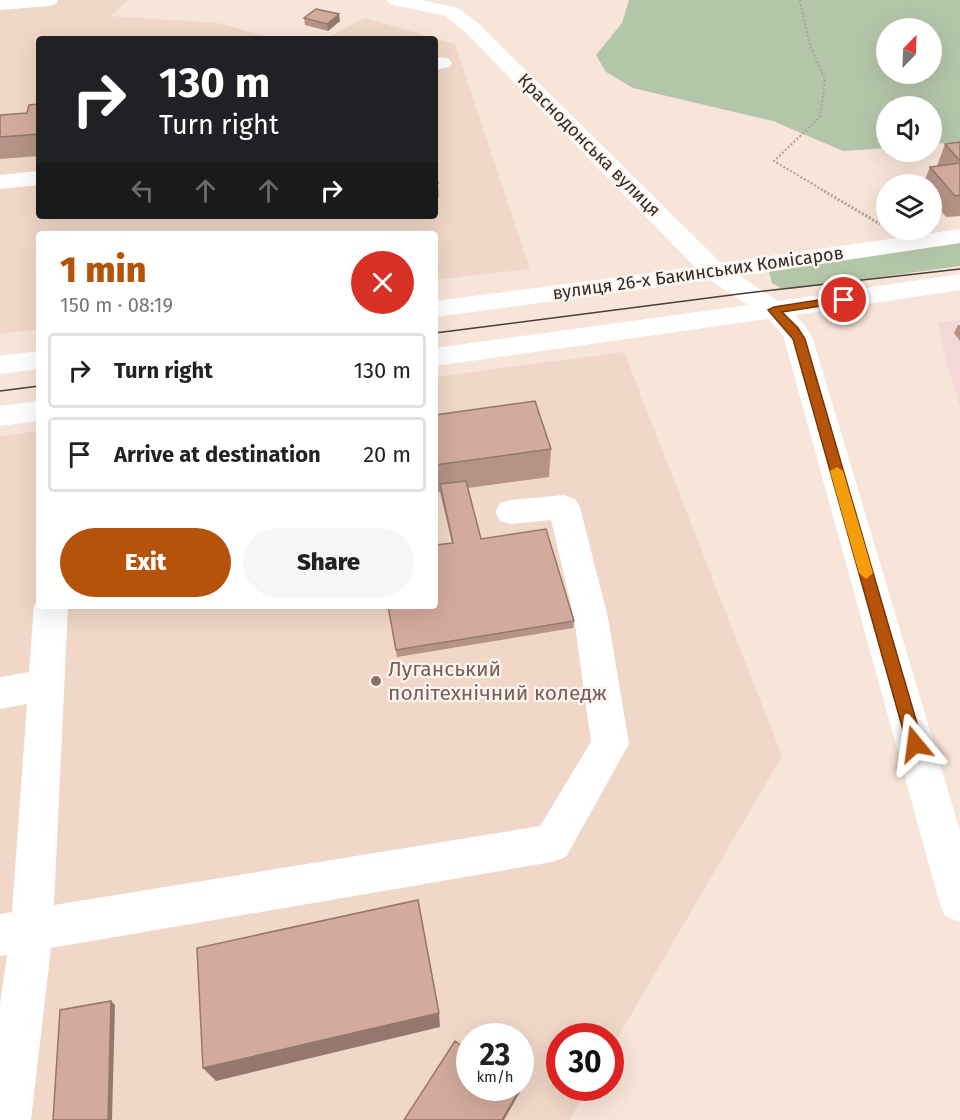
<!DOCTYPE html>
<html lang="en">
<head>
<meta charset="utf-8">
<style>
	body { margin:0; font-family:"Fira Sans",sans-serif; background:#f6f6f6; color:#222; height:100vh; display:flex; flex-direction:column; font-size:22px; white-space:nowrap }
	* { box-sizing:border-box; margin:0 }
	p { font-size:20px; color:#767676 }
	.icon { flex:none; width:33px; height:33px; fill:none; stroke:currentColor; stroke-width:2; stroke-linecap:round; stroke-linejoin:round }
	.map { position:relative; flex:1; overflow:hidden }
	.drawer { position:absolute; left:36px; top:231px; width:402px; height:378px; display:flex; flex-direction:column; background:#fff; border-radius:6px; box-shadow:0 6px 24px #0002 }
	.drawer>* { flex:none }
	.hud { position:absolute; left:36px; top:36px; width:402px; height:183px; border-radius:6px; box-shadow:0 6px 24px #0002; background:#202124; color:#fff; overflow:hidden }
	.needle { width:39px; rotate:23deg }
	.buttons { position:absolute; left:876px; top:18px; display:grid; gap:12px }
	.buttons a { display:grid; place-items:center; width:66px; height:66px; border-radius:50%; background:#fff; box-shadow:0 6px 24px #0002; font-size:30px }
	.speed { position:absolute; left:456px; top:1023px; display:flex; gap:12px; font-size:30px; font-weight:700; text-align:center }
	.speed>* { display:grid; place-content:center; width:78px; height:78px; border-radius:50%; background:#fff; box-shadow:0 6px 24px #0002; line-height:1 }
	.speed small { font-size:15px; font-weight:400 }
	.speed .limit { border:9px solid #d22; background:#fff; color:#111 }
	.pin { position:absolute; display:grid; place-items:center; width:51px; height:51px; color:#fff; margin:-26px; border:3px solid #fff; border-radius:50%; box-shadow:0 2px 6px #0007 }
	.me { position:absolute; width:66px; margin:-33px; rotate:344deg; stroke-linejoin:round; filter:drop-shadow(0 0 4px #0008) }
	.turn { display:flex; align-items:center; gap:21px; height:126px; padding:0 24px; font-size:27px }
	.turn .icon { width:78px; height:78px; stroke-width:2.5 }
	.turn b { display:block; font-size:42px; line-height:51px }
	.lanes { display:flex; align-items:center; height:57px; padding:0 24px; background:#0003; justify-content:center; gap:30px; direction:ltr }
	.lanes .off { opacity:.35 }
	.round { display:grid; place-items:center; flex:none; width:63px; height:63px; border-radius:32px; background:#f6f6f6 }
	.summary { display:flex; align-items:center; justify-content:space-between; height:102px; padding:0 24px }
	h1 { font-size:36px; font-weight:800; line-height:45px; color:#b45309 }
	.action { display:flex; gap:12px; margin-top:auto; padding:12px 24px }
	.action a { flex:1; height:69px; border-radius:36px; background:#b45309; color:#fff; font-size:24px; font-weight:800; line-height:69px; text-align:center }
	.action a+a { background:#f6f6f6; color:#222 }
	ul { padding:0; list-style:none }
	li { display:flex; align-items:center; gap:18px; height:75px; margin:0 12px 9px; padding:0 12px; border:3px solid #e0e0e0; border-radius:6px }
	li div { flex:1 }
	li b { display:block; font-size:22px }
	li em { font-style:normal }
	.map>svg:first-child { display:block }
	.industrial { fill:#f3d8d7 }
	.built { fill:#f0d7c7; fill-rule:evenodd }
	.green { fill:#b4c6a8; fill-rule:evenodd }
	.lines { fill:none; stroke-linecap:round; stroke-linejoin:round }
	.path-far1 { stroke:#afa097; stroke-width:2; stroke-dasharray:2 2; stroke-linecap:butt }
	.path { stroke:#afa097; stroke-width:3; stroke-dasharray:2 2; stroke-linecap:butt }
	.minor { fill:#fff; fill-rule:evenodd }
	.tram { stroke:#473f39; stroke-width:1.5 }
	.wall { fill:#b59386 }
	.shaded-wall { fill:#94786d }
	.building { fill:#d3ab9c; stroke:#94786d; stroke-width:1.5 }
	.route { fill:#b45309; stroke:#753606; stroke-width:1.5 }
	.slow { fill:#f59e0b }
	.education-dot { fill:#8d6e63; stroke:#fdf5f0; stroke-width:2 }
	.labels { text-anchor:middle; stroke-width:4.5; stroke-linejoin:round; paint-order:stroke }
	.far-street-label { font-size:18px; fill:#322b26; stroke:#fdf5f0 }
	.education-label { font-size:21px; fill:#785e54; stroke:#fdf5f0; text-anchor:start }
</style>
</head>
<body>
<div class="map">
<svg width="960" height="1120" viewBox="0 0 960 1120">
	<rect width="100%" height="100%" fill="#f8e5d9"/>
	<path class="industrial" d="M960 320V407L944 354 938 322Z"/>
	<path class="built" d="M0 0H129L110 16 218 23 276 39H39V216H435V39H325L365 18 455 44 530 269 435 280V234H39V329L0 334Z
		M624 352 782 756 611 1049 610 1036H560V1088H588L569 1120H0V436L39 431V606H435V377ZM470 1036H520V1088H470Z"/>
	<path class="green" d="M629 0H960V142L932 144V106H886V148L843 151 773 121 633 88 606 72 596 55 622 23ZM886 28H932V74H886Z
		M960 242V266L791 289 781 288 772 283 769 272 780 265Z"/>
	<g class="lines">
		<path class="path-far1" d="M800 0 809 42 825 80 820 117 774 161 826 192"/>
		<path class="path" d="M824 191 880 224"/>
		<path class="minor" d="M0 0H58L56 4 49 6 0 10Z
			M387 0H422L458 8 478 23 721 263 960 229V243L740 276 778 301 960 274V290L795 315 804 324 813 339 960 831V922L945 916 939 901 783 335 768 319 435 366V348L748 305 710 280 435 317V301L695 267 464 31 445 16 389 4Z
			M442 57 449 59 452 63 449 67 435 70V58Z
			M39 171V185L0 189V175Z
			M39 351V369L0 374V356Z
			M39 401V421L0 426V406Z
			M564 495 575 499 580 507 608 618 629 744 566 857 552 862 51 948 31 1120H0V1004L7 955 0 956V914L12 912 27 704 0 709V677L29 672 34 606 39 596V606H68L54 905 540 826 591 742 574 618 551 520 511 524 500 521 495 512 500 503 511 500Z"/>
		<path class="tram" d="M435 333 747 293 960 269
			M0 391 39 386"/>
	</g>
	<path class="wall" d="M304 18 340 21 328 31 305 25Z
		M39 104V156L0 159V115L27 113Z
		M960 142V216L946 217 932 200V184H923L930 167 937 166 945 144Z
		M435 172 438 183 439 197 435 198Z
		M958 325H960V341L954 333Z
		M435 415 551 449 549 477 468 488 481 539 574 621 573 628 397 657 388 606 452 543 440 492 435 493Z"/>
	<path class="shaded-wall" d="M339 14 340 21 328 31 327 24Z
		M111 1001 115 1005 112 1120H108Z
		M439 1013 440 1027 216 1081 203 1068Z
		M520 1089V1092L504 1120H502Z"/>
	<path class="building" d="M316 9 339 14 327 24 304 18Z
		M39 104V134L0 137V115L27 113 29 105Z
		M960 142V161L945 144Z
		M960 163V195L955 196 930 167Z
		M435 172 438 183H435Z
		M535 401 551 449 435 465V415Z
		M466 481 481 539 546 529 574 621 396 650 388 606H435V545L453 543 440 484Z
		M418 900 439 1013 203 1068 197 948Z
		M111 1001 108 1120H53L60 1010Z
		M455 1041 470 1052V1088H519L520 1089 502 1120H404Z"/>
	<path class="route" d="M844 296 849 300 847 302 782 312 798 328 805 339 923 744 920 749 915 751 909 749 907 744 793 339 768 310 774 307Z"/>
	<path class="slow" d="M837 467 843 471 873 573 866 579 859 573 830 471Z"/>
	<circle class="education-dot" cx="376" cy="681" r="6"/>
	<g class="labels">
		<g class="far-street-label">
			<text transform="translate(589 145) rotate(45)" y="6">Краснодонська вулиця</text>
			<text transform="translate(698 273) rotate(-8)" y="6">вулиця 26-х Бакинських Комісаров</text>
		</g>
		<g class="education-label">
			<text x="388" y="676">Луганський<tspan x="388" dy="24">політехнічний коледж</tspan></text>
		</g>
	</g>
</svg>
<div class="buttons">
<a><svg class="needle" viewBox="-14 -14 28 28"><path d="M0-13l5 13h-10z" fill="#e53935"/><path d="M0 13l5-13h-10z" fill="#767676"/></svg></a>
<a><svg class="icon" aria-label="sound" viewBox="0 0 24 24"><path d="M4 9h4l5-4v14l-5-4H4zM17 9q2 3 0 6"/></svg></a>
<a><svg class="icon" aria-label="layers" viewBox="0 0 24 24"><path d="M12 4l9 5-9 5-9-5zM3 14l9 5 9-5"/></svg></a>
</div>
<div class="speed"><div>23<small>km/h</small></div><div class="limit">30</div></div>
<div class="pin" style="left:844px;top:300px;background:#d93025"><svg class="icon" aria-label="arrive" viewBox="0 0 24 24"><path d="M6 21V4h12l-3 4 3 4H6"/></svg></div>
<svg class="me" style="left:915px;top:744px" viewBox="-20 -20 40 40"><path d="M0-17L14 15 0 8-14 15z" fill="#b45309" stroke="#fff" stroke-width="4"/></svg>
<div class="hud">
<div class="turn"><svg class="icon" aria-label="right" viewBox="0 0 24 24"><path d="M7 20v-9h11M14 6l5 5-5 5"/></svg><div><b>130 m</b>Turn right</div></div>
<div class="lanes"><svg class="icon off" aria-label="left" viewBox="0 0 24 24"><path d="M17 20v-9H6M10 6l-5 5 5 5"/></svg><svg class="icon off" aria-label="ahead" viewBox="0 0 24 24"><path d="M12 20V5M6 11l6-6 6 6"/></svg><svg class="icon off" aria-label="ahead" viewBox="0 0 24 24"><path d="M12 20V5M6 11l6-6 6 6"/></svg><svg class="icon" aria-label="right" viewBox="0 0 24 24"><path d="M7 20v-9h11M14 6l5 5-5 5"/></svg></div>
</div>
<section class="drawer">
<div class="summary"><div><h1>1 min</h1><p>150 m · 08:19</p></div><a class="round" style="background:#d93025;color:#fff"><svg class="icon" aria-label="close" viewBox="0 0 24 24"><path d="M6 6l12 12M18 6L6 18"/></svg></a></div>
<ul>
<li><svg class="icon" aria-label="right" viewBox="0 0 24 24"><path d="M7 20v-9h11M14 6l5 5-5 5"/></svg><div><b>Turn right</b></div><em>130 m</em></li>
<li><svg class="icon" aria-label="arrive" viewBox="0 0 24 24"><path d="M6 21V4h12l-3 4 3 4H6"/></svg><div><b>Arrive at destination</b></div><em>20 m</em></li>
</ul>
<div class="action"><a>Exit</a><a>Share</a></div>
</section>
</div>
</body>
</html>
